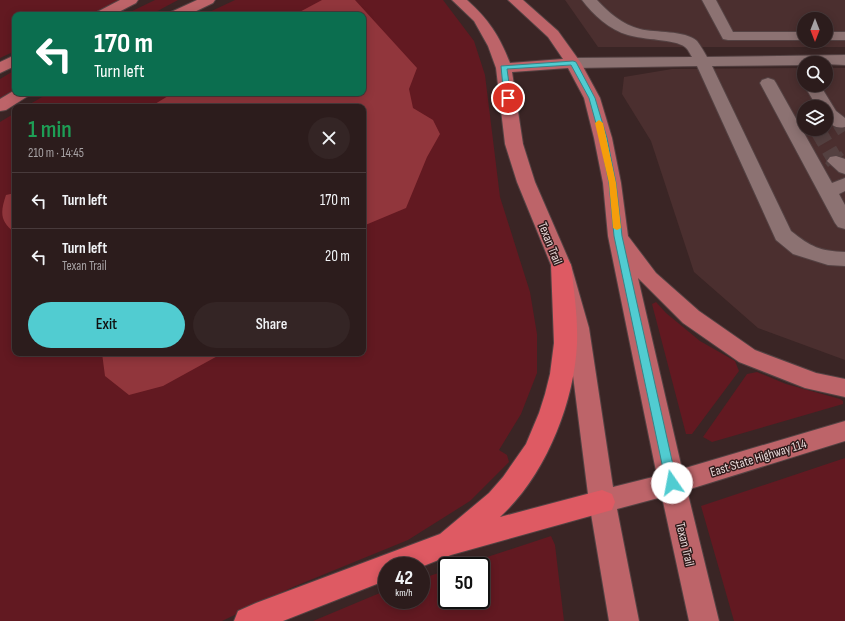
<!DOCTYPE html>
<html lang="en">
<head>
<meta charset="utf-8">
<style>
	body { margin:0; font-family:"Sofia Sans Condensed",sans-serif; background:#342525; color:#f1f3f6; height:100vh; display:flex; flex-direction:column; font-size:15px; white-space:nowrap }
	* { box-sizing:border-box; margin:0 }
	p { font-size:13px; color:#a6a1a3 }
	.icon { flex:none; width:22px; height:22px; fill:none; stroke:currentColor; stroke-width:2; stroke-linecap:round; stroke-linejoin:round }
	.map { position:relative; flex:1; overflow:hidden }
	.details { position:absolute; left:12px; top:104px; width:354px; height:252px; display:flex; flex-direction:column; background:#2c1c1c; border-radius:8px; box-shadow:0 2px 10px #0003,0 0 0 1px #483a3b }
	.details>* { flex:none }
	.hud { position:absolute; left:12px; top:12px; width:354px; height:84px; border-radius:8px; box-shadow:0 2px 10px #0003,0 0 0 1px #483a3b; background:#0b6e4f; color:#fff; overflow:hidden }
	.needle { width:26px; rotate:180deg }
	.fabs { position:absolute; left:797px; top:12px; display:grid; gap:8px }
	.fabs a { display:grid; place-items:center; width:36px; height:36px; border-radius:50%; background:#2c1c1c; box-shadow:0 2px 10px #0003,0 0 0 1px #483a3b; font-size:20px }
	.speed { position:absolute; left:378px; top:557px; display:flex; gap:8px; font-size:20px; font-weight:700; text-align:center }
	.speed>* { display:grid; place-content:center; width:52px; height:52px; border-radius:50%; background:#2c1c1c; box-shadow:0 2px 10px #0003,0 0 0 1px #483a3b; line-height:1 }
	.speed small { font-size:10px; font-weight:400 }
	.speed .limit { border:2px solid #111; border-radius:6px; background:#fff; color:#111 }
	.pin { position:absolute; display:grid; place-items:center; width:34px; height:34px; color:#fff; margin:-17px; border:2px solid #fff; border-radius:50%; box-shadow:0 1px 4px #0007 }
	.me { position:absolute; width:44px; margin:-22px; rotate:348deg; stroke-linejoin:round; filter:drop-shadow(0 0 3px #0008) }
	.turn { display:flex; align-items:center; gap:14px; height:84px; padding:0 16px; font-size:18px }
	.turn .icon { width:52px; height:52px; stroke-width:2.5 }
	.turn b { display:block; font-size:28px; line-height:34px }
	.round { display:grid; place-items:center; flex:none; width:42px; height:42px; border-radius:21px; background:#342525 }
	.head { display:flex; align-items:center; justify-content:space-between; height:68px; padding:0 16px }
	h1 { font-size:24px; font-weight:600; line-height:30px; color:#1e9e55 }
	.primary-button { display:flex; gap:8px; margin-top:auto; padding:8px 16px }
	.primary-button a { flex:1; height:46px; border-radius:24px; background:#51ccd1; color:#111; font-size:16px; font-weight:600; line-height:46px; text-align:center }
	.primary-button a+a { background:#342525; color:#f1f3f6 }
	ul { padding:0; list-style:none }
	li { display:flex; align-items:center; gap:12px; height:56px; padding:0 16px; border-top:1px solid #483a3b }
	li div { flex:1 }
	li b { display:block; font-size:15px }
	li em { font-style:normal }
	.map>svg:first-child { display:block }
	.built { fill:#4b2f2f; fill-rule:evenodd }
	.green { fill:#621921 }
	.forest { fill:#91363c }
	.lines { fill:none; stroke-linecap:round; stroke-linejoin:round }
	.minor-tunnel-far1 { stroke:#544040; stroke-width:16; stroke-dasharray:16 8; stroke-linecap:butt }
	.minor-tunnel { stroke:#544040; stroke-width:20; stroke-dasharray:20 10; stroke-linecap:butt }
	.minor-casing { stroke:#544243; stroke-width:2 }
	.major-casing { stroke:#544243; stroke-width:2 }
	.highway-casing { stroke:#544243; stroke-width:2 }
	.minor { fill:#8c7272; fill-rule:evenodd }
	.major { fill:#bd6469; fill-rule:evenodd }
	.highway { fill:#de5a63; fill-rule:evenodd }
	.route { fill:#51ccd1; stroke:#358588 }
	.slow { fill:#f59e0b }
	.labels { text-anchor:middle; stroke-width:3; stroke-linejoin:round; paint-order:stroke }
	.street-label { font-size:13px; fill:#e8d9d9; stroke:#301b1b }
</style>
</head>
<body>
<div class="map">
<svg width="845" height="621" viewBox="0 0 845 621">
	<rect width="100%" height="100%" fill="#3a2525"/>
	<path class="built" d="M565 0H845V47H598ZM804 19H826V41H804Z
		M804 68V85H826V68H845V360L758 328 694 272 651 141 622 94 624 77 672 69ZM804 107H826V129H804Z"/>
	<path class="green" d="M0 0H121L90 15H15V51L0 58Z
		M155 0H178L150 15H124Z
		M235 0H443L474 41 485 75 500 197 530 292 537 334V373L521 414 499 450 507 455 509 462 470 501 408 540 293 587 222 621H0V122L15 113V353H363V107H25L49 93H363V15H203Z
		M15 70V91L0 100V79Z
		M656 302 666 313 700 341 735 361 739 371 692 434H686L652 304Z
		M757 372 786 384 840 399 843 401V404L712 442 703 437 747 374Z
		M845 458V621H734L701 506Z
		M551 536 555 545 564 621H313L387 590V600H421V579L447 570V600H481V566H460Z"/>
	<path class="forest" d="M322 0H355L417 68 409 89 413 108 433 120 440 134 427 157 406 208 363 226V107H150L173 93H363V15H294Z
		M15 193V233C0 221 0 213 6 195Z
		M102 353H223L163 386 129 395 105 376Z"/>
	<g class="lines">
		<path class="minor-tunnel-far1" d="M840 123 845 131
			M817 129 834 158"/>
		<path class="minor-tunnel" d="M833 157 836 161"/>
		<g class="minor-casing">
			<path id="minor" d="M582 0H597C608 12 623 25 640 29 655 33 685 30 697 41 701 46 704 52 707 57L845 55V65L804 63V65L712 66 791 231C811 247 820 251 845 252V266L828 265 793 254 776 240 697 66 573 68 567 66 565 63 567 60 573 58 692 57C690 54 688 49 685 47 675 39 643 40 628 35 610 30 593 15 582 0Z
				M702 0H716L733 32H804V40H728L723 39Z
				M826 32H845V40H826Z
				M768 78 774 80 776 83 832 183 845 178V191L839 194 845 205V229L838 227 835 223 760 83 762 80Z
				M804 85H820L836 111 845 118V127C836 129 832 125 826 120V107H817Z
				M836 156 845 159V174L839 172 827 161 830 157Z"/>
		</g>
		<g class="major-casing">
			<path id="major" d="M120 0H138L136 3 113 15H95L97 12Z
				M197 0H215L213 3 188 15H169L171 12Z
				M452 0H467C489 20 499 35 510 63L563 59 548 37 508 0H523L558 31 581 63 600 98 612 138 621 183 628 236 656 273 699 311 755 350 816 373 845 379V397L805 388 739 362 683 323 638 278 682 469 845 421V441L687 490 719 621H689L662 497 617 509 639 621H609L589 502 567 328 551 265 517 182 505 144 496 68 488 46 474 21ZM568 68 584 98 594 138 603 183 608 236 657 476 613 487 589 328 571 265 535 182 523 144 512 72Z
				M15 55V66L0 73V62Z
				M15 90V93H30L28 96 6 110 0 111V99Z"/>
		</g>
		<g class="highway-casing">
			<path id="highway" d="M561 258 568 260 571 265C574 291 578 318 577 344 574 404 545 476 500 517L602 490 612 494 615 502 612 510 451 555 421 567 387 566V580L283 621H234L238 611 256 603 440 534 489 493 503 477 526 444 539 413 545 394 550 374 554 343 551 265 554 260Z"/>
		</g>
		<use href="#minor" class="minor"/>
		<use href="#major" class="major"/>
		<use href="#highway" class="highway"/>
	</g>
	<path class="route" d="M573 61 576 62 595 98 607 138 616 183 622 236 677 483 675 486 672 487 668 486 666 483 614 236 609 183 600 138 589 98 571 65 507 69 511 98 508 100 504 98 501 66Z"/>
	<path class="slow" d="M599 120 603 123 616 183 621 228 617 230 613 228 609 183 595 123Z"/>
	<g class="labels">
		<g class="street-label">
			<text transform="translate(551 243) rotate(68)" y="5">Texan Trail</text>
			<text transform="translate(758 457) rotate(-17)" y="5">East State Highway 114</text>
			<text transform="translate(686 544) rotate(77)" y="5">Texan Trail</text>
		</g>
	</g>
</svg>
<div class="fabs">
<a><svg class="needle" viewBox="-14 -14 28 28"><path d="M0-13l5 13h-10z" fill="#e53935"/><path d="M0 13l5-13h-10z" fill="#a6a1a3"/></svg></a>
<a><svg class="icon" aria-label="search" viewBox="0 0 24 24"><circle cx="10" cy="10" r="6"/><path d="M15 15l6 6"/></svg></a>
<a><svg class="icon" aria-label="layers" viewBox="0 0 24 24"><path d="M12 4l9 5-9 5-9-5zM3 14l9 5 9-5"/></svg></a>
</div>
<div class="speed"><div>42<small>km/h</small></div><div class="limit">50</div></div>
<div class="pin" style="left:508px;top:98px;background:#d93025"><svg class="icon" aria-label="arrive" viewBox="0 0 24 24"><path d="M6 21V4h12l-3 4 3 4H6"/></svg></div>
<svg class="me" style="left:672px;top:483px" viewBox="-20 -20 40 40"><circle r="19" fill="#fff"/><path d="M0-13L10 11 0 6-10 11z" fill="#51ccd1"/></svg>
<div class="hud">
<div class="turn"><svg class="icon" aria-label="left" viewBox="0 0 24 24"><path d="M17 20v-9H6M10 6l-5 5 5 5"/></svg><div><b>170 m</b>Turn left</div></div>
</div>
<section class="details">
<div class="head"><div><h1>1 min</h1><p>210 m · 14:45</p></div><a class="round"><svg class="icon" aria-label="close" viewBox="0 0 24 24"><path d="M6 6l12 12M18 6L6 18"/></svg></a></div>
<ul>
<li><svg class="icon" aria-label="left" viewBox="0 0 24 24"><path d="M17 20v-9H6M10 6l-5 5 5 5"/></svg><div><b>Turn left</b></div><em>170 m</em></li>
<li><svg class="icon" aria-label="left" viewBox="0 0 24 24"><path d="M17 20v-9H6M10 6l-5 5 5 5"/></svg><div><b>Turn left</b><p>Texan Trail</p></div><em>20 m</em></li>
</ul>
<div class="primary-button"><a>Exit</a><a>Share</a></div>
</section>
</div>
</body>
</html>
